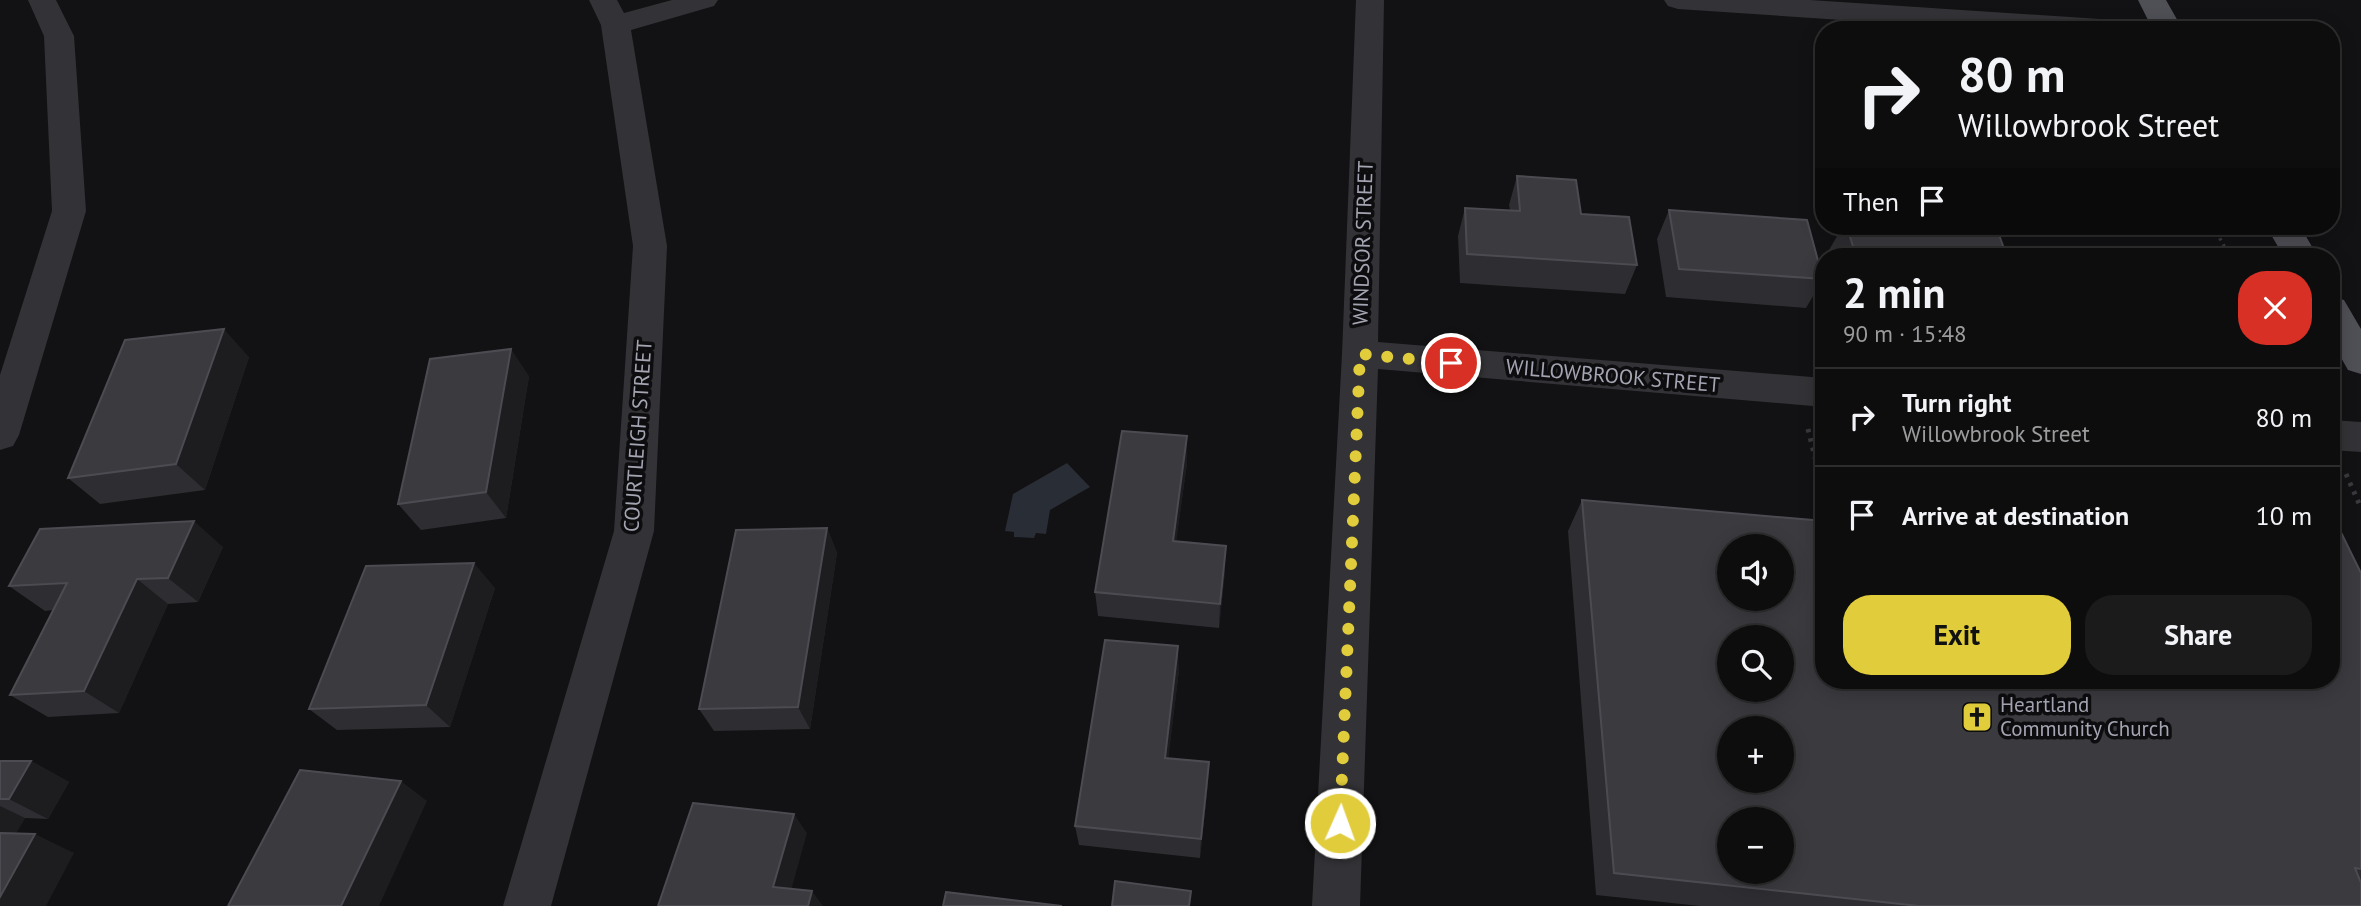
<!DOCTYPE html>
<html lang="en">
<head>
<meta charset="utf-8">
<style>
	body { margin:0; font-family:"PT Sans",sans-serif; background:#1c1b1c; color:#f1f3f6; height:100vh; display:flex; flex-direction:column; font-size:26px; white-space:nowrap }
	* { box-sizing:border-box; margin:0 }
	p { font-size:23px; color:#9b9c9e }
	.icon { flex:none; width:38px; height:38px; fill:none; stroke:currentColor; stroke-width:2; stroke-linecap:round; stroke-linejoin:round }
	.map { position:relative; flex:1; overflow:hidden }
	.sheet { position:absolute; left:1815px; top:248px; width:525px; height:441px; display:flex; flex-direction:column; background:#0e0d0e; border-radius:28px; box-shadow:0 4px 18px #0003,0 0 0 2px #2e2d2e }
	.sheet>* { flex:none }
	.guide { position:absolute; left:1815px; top:21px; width:525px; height:214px; border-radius:28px; box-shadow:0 4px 18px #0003,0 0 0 2px #2e2d2e; background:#0e0d0e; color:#f1f3f6; overflow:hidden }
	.fabs { position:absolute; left:1717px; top:534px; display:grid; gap:14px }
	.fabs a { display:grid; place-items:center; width:77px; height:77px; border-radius:50%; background:#0e0d0e; box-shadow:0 4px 18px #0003,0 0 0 2px #2e2d2e; font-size:35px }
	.pin { position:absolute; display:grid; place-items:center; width:60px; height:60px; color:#fff; margin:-30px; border:4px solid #fff; border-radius:50%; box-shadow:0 2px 7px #0007 }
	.me { position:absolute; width:77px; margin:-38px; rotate:2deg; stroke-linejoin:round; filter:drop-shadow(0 0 5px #0008) }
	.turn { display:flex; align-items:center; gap:24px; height:147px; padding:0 28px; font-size:32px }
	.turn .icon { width:91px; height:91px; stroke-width:2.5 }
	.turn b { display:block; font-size:49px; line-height:60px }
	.then { display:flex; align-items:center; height:66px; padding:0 28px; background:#0003; gap:14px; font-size:26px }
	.round { display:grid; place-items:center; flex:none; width:74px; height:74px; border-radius:28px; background:#1c1b1c }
	.head { display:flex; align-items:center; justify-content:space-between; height:119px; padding:0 28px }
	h1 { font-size:42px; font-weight:700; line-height:52px }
	.primary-button { display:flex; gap:14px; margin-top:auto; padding:14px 28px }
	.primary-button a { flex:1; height:80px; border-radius:28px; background:#e1cc3b; color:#111; font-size:28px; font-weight:700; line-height:80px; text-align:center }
	.primary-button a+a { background:#1c1b1c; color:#f1f3f6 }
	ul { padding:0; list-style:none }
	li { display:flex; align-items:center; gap:21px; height:98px; padding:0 28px; border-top:2px solid #2e2d2e }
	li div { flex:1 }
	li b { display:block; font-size:26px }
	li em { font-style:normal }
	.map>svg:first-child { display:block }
	.water { fill:#292d35 }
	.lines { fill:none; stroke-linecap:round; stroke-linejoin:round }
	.path-far1 { stroke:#39393e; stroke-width:3.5; stroke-dasharray:2.5 4.5; stroke-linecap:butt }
	.path { stroke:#39393e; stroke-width:5; stroke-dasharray:3.5 6; stroke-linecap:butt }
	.minor { fill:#333337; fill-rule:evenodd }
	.major { fill:#4f4f56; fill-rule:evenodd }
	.wall { fill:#2e2d31 }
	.shaded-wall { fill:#1d1c1f }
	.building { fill:#3b3a3f; stroke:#4b4b51; stroke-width:2; fill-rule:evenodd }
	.route { stroke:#e1cc3b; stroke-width:12; stroke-dasharray:0 21.6 }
	.labels { text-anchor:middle; stroke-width:7; stroke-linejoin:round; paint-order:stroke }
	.street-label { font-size:21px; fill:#a4a5b2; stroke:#0d0c0e }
	.poi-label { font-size:21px; fill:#a4a5b2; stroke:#0d0c0e; text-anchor:start }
</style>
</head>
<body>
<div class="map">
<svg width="2361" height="906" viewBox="0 0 2361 906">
	<rect width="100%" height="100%" fill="#121113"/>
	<path class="water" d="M1067 463 1090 487 1050 510 1046 534 1036 533 1034 538 1014 537V532L1005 531 1013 494Z"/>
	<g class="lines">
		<path class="path-far1" d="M2213 226 2230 257"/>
		<path class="path" d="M1808 429 1824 494
			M2346 474 2361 508"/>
		<path class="minor" d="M28 0H56L74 36 86 211 19 435 13 446 0 450V375L52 211 44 36Z
			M589 0H617L624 13 672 0H718L714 6 631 30 667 246 654 531 551 906H503L614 531 633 246 601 25Z
			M1356 0H1384L1378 342 1824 378V407L1378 369 1360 906H1312L1342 354Z
			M1664 0H1810L2130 21 2140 24 2144 30H1992L1678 9 1668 6Z
			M2331 420 2361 422V452L2331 450Z"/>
		<path class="major" d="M2138 0H2166L2183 30H2153Z
			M2266 226H2300L2318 257H2284Z
			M2331 296 2344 300 2361 329V374L2348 370 2331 340Z"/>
	</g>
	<path class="wall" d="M1517 176 1581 214 1637 265 1625 294 1460 283 1458 236 1465 208 1510 210 1509 205Z
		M1669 210 1823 279 1806 308 1666 297 1657 239Z
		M1843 226H1910L2007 257H1831L1829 250Z
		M249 357 205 490 100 504 68 478Z
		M529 376 506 518 421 530 398 504Z
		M1187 463 1176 541 1225 571 1219 628 1098 616 1095 592Z
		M1582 500 2361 573V906H1700L1596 895 1568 531Z
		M827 528 837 553 810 729 714 731 699 709Z
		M223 547 198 602 168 604 119 713 48 717 10 695 53 610 45 611 9 586Z
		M495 588 450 727 337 730 309 709Z
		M1179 670 1168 758 1208 783 1200 858 1079 845 1075 826Z
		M0 761H31L69 782 48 819 25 818 16 833 74 853 0 906Z"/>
	<path class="shaded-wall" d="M224 329 249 357 205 490 176 464Z
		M511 349 529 376 506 518 486 492Z
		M1187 436V463L1173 566V541Z
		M194 521 223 547 198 602 168 578Z
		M827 528 837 553 810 729 798 707Z
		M1226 546 1225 571 1219 628 1220 604Z
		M474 563 495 588 450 727 426 705Z
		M137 579 168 604 119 713 84 691Z
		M1178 646 1179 670 1166 779 1165 758Z
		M31 761 69 782 48 819 9 799Z
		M1209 762 1208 783 1200 858 1201 839Z
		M401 781 427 801 379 906H341Z
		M0 806 25 818 6 851 0 848Z
		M794 814 807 833 787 905 773 887Z
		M35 834 74 853 46 906H0V897Z
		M812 891 823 906H808Z"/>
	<path class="building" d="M1517 176 1576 180 1581 214 1629 217 1637 265 1467 254 1465 208 1520 211Z
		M1669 210 1807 220 1823 279 1679 269Z
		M1847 226H1910L1998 232 2007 257H1856Z
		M224 329 176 464 68 478 125 340Z
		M511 349 486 492 398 504 430 359Z
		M1122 431 1187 436 1173 541 1226 546 1220 604 1095 592Z
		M1582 500 1824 521V681H2331V512L2361 573V869L2355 868 2361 883V906H1919L1614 873ZM1729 546H1782V598H1729ZM1729 637H1782V690H1729ZM1729 728H1782V780H1729ZM1729 819H1782V872H1729Z
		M194 521 168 578 137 579 84 691 10 695 67 583 9 586 40 529Z
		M827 528 798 707 699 709 736 530Z
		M474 563 426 705 309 709 366 566Z
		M1105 640 1178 646 1165 758 1209 762 1201 839 1075 826Z
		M0 761H31L9 799H0Z
		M300 770 401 781 341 906H228Z
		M693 803 794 814 773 887 812 891 808 906H658Z
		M0 833 35 834 0 897Z
		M1115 881 1191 891 1189 906H1112Z
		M946 892 1062 906H943Z"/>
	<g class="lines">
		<path class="route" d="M1340 823 1360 354 1451 363"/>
	</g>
	<defs>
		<g id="church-square" transform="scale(1.575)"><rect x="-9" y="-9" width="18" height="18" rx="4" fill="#e1cc3b" stroke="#0d0c0e"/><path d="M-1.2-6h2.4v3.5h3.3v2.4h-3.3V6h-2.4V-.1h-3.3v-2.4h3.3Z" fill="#111"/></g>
	</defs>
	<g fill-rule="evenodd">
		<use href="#church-square" x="1977" y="717"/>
	</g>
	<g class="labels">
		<g class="street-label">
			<text transform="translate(1363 243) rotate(-88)" y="7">WINDSOR STREET</text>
			<text transform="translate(1613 376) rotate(5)" y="7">WILLOWBROOK STREET</text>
			<text transform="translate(638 436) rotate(-86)" y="7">COURTLEIGH STREET</text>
		</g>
		<g class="poi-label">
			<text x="2000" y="712">Heartland<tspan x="2000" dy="24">Community Church</tspan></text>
		</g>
	</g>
</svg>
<div class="fabs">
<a><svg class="icon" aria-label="sound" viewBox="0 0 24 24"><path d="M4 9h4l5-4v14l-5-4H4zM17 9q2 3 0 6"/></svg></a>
<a><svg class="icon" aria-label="search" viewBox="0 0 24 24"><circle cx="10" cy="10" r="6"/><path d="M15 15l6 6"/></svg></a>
<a>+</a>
<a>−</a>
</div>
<div class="pin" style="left:1451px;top:363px;background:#d93025"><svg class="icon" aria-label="arrive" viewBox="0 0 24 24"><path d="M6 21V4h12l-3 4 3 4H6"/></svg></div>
<svg class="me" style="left:1340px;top:823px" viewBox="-20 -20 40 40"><circle r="17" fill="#e1cc3b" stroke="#fff" stroke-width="3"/><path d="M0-11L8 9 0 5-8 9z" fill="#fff"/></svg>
<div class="guide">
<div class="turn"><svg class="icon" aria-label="right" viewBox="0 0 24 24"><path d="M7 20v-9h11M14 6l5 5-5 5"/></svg><div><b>80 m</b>Willowbrook Street</div></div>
<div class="then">Then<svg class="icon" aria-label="arrive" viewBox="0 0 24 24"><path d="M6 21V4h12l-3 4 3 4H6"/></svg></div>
</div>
<section class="sheet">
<div class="head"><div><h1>2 min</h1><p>90 m · 15:48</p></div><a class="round" style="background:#d93025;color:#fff"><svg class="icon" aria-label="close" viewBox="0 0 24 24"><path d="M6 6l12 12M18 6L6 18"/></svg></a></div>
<ul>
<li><svg class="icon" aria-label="right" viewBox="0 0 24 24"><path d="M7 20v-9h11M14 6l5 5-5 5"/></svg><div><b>Turn right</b><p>Willowbrook Street</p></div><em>80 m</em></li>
<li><svg class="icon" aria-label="arrive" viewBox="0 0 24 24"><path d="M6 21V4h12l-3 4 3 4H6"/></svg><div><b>Arrive at destination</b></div><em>10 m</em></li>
</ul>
<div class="primary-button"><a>Exit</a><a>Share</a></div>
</section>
</div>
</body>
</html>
